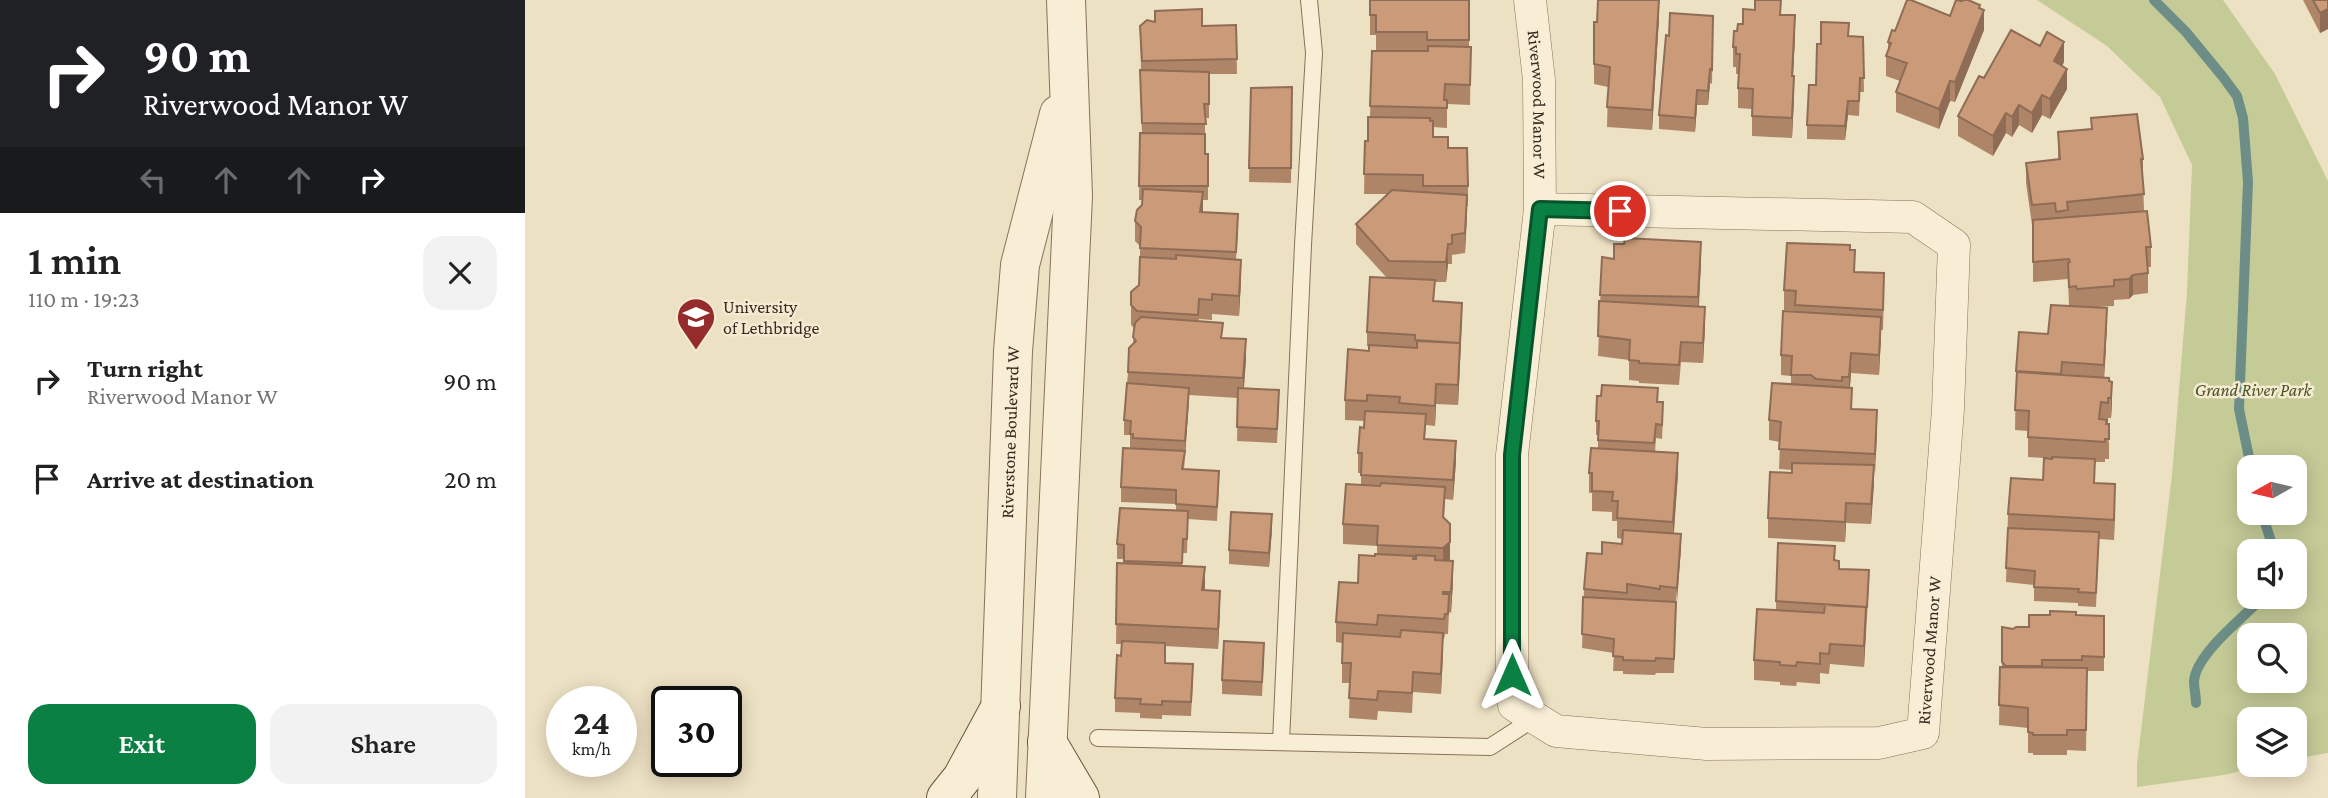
<!DOCTYPE html>
<html lang="en">
<head>
<meta charset="utf-8">
<style>
	body { margin:0; font-family:"Crimson Pro",serif; background:#f2f2f2; color:#222; height:100vh; display:flex; flex-direction:column; font-size:26px; white-space:nowrap }
	* { box-sizing:border-box; margin:0 }
	p { font-size:23px; color:#767676 }
	.icon { flex:none; width:38px; height:38px; fill:none; stroke:currentColor; stroke-width:2; stroke-linecap:round; stroke-linejoin:round }
	.map { position:relative; flex:1; overflow:hidden }
	.details { display:flex; flex-direction:column; background:#fff; width:525px }
	.details>* { flex:none }
	.hud { background:#202124; color:#fff; overflow:hidden }
	.needle { width:46px; rotate:262deg }
	.controls { position:absolute; left:1712px; top:455px; display:grid; gap:14px }
	.controls a { display:grid; place-items:center; width:70px; height:70px; border-radius:14px; background:#fff; box-shadow:0 4px 18px #0003; font-size:35px }
	.speed { position:absolute; left:21px; top:686px; display:flex; gap:14px; font-size:35px; font-weight:700; text-align:center }
	.speed>* { display:grid; place-content:center; width:91px; height:91px; border-radius:50%; background:#fff; box-shadow:0 4px 18px #0003; line-height:1 }
	.speed small { font-size:18px; font-weight:400 }
	.speed .limit { border:4px solid #111; border-radius:10px; background:#fff; color:#111 }
	.pin { position:absolute; display:grid; place-items:center; width:60px; height:60px; color:#fff; margin:-30px; border:4px solid #fff; border-radius:50%; box-shadow:0 2px 7px #0007 }
	.me { position:absolute; width:77px; margin:-38px; rotate:0deg; stroke-linejoin:round; filter:drop-shadow(0 0 5px #0008) }
	.turn { display:flex; align-items:center; gap:24px; height:147px; padding:0 28px; font-size:32px }
	.turn .icon { width:91px; height:91px; stroke-width:2.5 }
	.turn b { display:block; font-size:49px; line-height:60px }
	.lanes { display:flex; align-items:center; height:66px; padding:0 28px; background:#0003; justify-content:center; gap:35px; direction:ltr }
	.lanes .off { opacity:.35 }
	.round { display:grid; place-items:center; flex:none; width:74px; height:74px; border-radius:21px; background:#f2f2f2 }
	.overview { display:flex; align-items:center; justify-content:space-between; height:119px; padding:0 28px }
	h1 { font-size:42px; font-weight:600; line-height:52px }
	.action { display:flex; gap:14px; margin-top:auto; padding:14px 28px }
	.action a { flex:1; height:80px; border-radius:21px; background:#0b8043; color:#fff; font-size:28px; font-weight:600; line-height:80px; text-align:center }
	.action a+a { background:#f2f2f2; color:#222 }
	ul { padding:0; list-style:none }
	li { display:flex; align-items:center; gap:21px; height:98px; padding:0 28px }
	li div { flex:1 }
	li b { display:block; font-size:26px }
	li em { font-style:normal }
	main { display:flex; flex:1; min-height:0 }
	.map>svg:first-child { display:block }
	.green { fill:#c5cb97; fill-rule:evenodd }
	.lines { fill:none; stroke-linecap:round; stroke-linejoin:round }
	.stream { stroke:#6c8e86; stroke-width:10 }
	.service-casing { stroke:#87725a; stroke-width:18 }
	.minor-casing { stroke:#87725a; stroke-width:33 }
	.tertiary-casing { stroke:#87725a; stroke-width:40 }
	.secondary-casing { stroke:#69533d; stroke-width:40 }
	.service { stroke:#f8eed6; stroke-width:16 }
	.minor { stroke:#f8eed6; stroke-width:32 }
	.tertiary { stroke:#f8eed6; stroke-width:38 }
	.secondary { stroke:#f8eed6; stroke-width:38 }
	.wall { fill:#af8568 }
	.shaded-wall { fill:#8e6c55 }
	.building { fill:#cb9b79; stroke:#8e6c55; stroke-width:2 }
	.route-casing { stroke:#07532c; stroke-width:18 }
	.route { stroke:#0b8043; stroke-width:12 }
	.labels { text-anchor:middle; stroke-width:5; stroke-linejoin:round; paint-order:stroke }
	.street-label { font-size:18px; fill:#372a1e; stroke:#f5ebd2 }
	.poi-label { font-size:18px; fill:#372a1e; stroke:#f5ebd2; text-anchor:start }
	.park-label { font-size:18px; font-style:italic; fill:#485425; stroke:#f5ebd2 }
</style>
</head>
<body>
<main>
<section class="details">
<div class="hud">
<div class="turn"><svg class="icon" aria-label="right" viewBox="0 0 24 24"><path d="M7 20v-9h11M14 6l5 5-5 5"/></svg><div><b>90 m</b>Riverwood Manor W</div></div>
<div class="lanes"><svg class="icon off" aria-label="left" viewBox="0 0 24 24"><path d="M17 20v-9H6M10 6l-5 5 5 5"/></svg><svg class="icon off" aria-label="ahead" viewBox="0 0 24 24"><path d="M12 20V5M6 11l6-6 6 6"/></svg><svg class="icon off" aria-label="ahead" viewBox="0 0 24 24"><path d="M12 20V5M6 11l6-6 6 6"/></svg><svg class="icon" aria-label="right" viewBox="0 0 24 24"><path d="M7 20v-9h11M14 6l5 5-5 5"/></svg></div>
</div>
<div class="overview"><div><h1>1 min</h1><p>110 m · 19:23</p></div><a class="round"><svg class="icon" aria-label="close" viewBox="0 0 24 24"><path d="M6 6l12 12M18 6L6 18"/></svg></a></div>
<ul>
<li><svg class="icon" aria-label="right" viewBox="0 0 24 24"><path d="M7 20v-9h11M14 6l5 5-5 5"/></svg><div><b>Turn right</b><p>Riverwood Manor W</p></div><em>90 m</em></li>
<li><svg class="icon" aria-label="arrive" viewBox="0 0 24 24"><path d="M6 21V4h12l-3 4 3 4H6"/></svg><div><b>Arrive at destination</b></div><em>20 m</em></li>
</ul>
<div class="action"><a>Exit</a><a>Share</a></div>
</section>
<div class="map">
<svg width="1803" height="798" viewBox="0 0 1803 798">
	<rect width="100%" height="100%" fill="#ede1c3"/>
	<path class="green" d="M1512 0H1698L1750 74 1803 181V753L1769 759V719H1724V765H1741L1699 775 1612 787V764L1647 475 1662 292 1667 165 1635 97 1582 46ZM1724 467H1769V513H1724ZM1724 551H1769V597H1724ZM1724 635H1769V681H1724Z"/>
	<g class="lines">
		<path class="stream" d="M1629 0 1661 32 1698 77 1712 96 1718 118 1723 182 1714 409 1726 467
			M1737 513 1749 551
			M1671 703C1671 696 1669 688 1669 681 1671 655 1714 621 1732 603L1736 597"/>
		<g class="service-casing">
			<path id="service" d="M573 738 965 747 1010 718
				M756 742 778 245 789 53 784 0"/>
		</g>
		<g class="minor-casing">
			<g id="minor">
				<path id="s1" d="M1005 0 1014 80 1015 209 987 455V675L989 705 1031 731 1182 744 1354 743 1398 733 1423 409 1429 245 1388 217 1015 209"/>
			</g>
		</g>
		<g class="tertiary-casing">
			<g id="tertiary">
				<path id="s2" d="M472 798 488 351 495 265 534 114"/>
				<path d="M520 798 548 196 541 0"/>
			</g>
		</g>
		<g class="secondary-casing">
			<path id="secondary" d="M522 742 555 798
				M421 798 437 778 476 706"/>
		</g>
		<use href="#service" class="service"/>
		<use href="#minor" class="minor"/>
		<use href="#tertiary" class="tertiary"/>
		<use href="#secondary" class="secondary"/>
	</g>
	<path class="wall" d="M845 0H944V47H946L945 105 922 104V128L908 127V137L923 148 943 186V206H942L940 253 927 255V264H923L921 282H910L909 302 937 317 933 405 911 404 910 426 901 425 900 439 931 461 928 500 920 499 919 518 928 581 926 613 924 612 923 634H920L919 639H918L916 694 888 692 887 713 853 711 852 720 824 718 825 683H817V643L811 642V622L833 583 850 556 852 554V546L818 544V524L836 485V473H833V453L839 421 820 420V400L844 351V347L842 346V332L862 278 831 244V224L864 194H839L840 141H843L845 117 847 51H851V35H845Z
		M1778 0H1803V29L1795 33Z
		M1455 9 1459 30 1430 102 1425 101 1414 129 1371 112V92L1375 81 1361 76V56L1363 51V42L1370 31 1425 16Z
		M1256 15 1270 35 1268 76 1269 96 1267 138 1227 136V109L1213 108V74H1211V67H1208V47L1212 31 1218 24Z
		M1188 16 1187 84 1185 83 1183 105H1172L1170 132 1134 129V115Z
		M1134 18 1127 130 1082 127 1083 87 1069 84V22Z
		M630 22 677 26 711 25 712 74H684V118H680V154H683V200H678V212L713 234 711 259 716 280 714 316 687 314V320L674 319V321L698 338 721 359 719 388 754 404 752 443 712 441 713 398 664 395 659 470 694 485 692 521 663 519 662 553H658L657 566 680 587V591L695 611 693 649 640 646V663L668 679 666 716 637 715V719L615 718V713L590 712V698L596 656 597 644H591L592 563H599V559H592V544L651 510V504L596 502V487L605 448V435H599V420L603 372 608 344 609 328 606 325V292L614 285 615 263V246L610 241V221L617 205V200H614L615 133H617L615 84 616 70 615 26Z
		M1324 36 1338 37 1339 92H1335L1334 116 1323 115 1320 140 1282 139V125L1291 85 1296 44Z
		M1539 62 1537 66 1542 89 1525 119 1517 115 1507 133 1494 125 1487 137 1481 133 1468 156 1433 136V116L1459 78Z
		M767 87 766 183 724 182 726 88Z
		M1566 118 1618 159V179L1619 211 1626 247V267H1623V293L1608 295 1604 299 1589 300V306L1572 307 1582 322 1579 378 1587 402 1586 418H1583V423H1582L1584 444V459H1580V462H1570V483L1590 504 1589 540 1574 539 1571 607 1553 606V603L1509 601V585L1481 582 1483 514 1518 480 1519 458 1503 457V431L1490 430 1491 371 1523 334 1544 306 1543 279 1508 282V225H1507L1501 183V163L1533 160V132L1566 129Z
		M1325 250 1330 272 1359 293 1358 330H1356L1354 375 1326 373 1325 388 1327 409 1352 430 1346 524 1321 523 1320 542 1243 538V518L1267 473V470L1254 469 1255 442 1244 440V420L1266 384V376L1256 375V355L1270 312V311L1259 310V290Z
		M1077 257 1089 259 1176 262 1174 307 1180 327 1178 363 1156 362 1154 385 1114 383V381L1104 380V360L1073 356Z
		M1133 402 1138 416 1137 439 1131 438 1130 452 1153 473 1149 533 1156 548 1151 602 1149 673H1131L1130 675 1098 674V671H1088L1089 653 1057 648 1059 589 1077 554 1097 544V539L1092 538V521H1087V512L1067 511V493H1064V473L1073 449V435H1071V421Z
		M747 529 744 567 704 564V550Z
		M1310 560 1314 569 1344 584 1339 667 1305 664 1304 674 1295 673V684L1272 682 1271 686 1255 685V682L1229 680V660L1251 610V601Z
		M1551 615 1579 616V671H1562L1561 751 1542 750V755H1508V753H1503V728L1474 725 1475 667H1477V627L1488 629 1504 627Z
		M739 657 737 696 697 694V680Z"/>
	<path class="shaded-wall" d="M1134 0V18L1127 130V110Z
		M1455 5V19L1459 10V30L1430 102V82Z
		M1803 9V29L1795 33V13Z
		M1270 15V35L1267 96V76Z
		M1539 42V62L1529 81V61Z
		M1185 69V83L1183 105V91Z
		M1542 69V89L1525 119V99Z
		M1269 76V96L1267 138V118Z
		M1425 81V101L1414 129V109Z
		M1172 90V105L1170 132V118Z
		M1517 95V115L1507 133V113Z
		M1323 101V115L1320 140V126Z
		M1494 105V125L1487 137V117Z
		M1481 113V133L1468 156V136Z
		M678 192V212H675Z
		M942 195V215L940 253V233Z
		M1176 242V262L1173 317V297Z
		M923 244V264L921 282V262Z
		M716 260V280L714 316V296Z
		M1608 275V295L1604 299V279Z
		M937 303 935 363 933 405V385Z
		M1180 307V327L1178 363V343Z
		M1582 308V322L1579 379V365Z
		M1356 317V337L1354 375V355Z
		M721 339V359L718 398V378Z
		M1326 353V373L1324 397V377Z
		M1587 382V402L1586 418V398Z
		M911 384V404L910 426V406Z
		M664 388V402L660 456V441Z
		M1352 410V430L1350 474V454Z
		M931 441V461L928 500V480Z
		M1153 453V473L1148 542V522Z
		M1349 465V485L1346 524V504Z
		M1590 484V504L1589 540V520Z
		M1321 503V523L1320 542V522Z
		M747 514V529L744 567V553Z
		M925 524V562L918 568V548Z
		M1156 534V548L1152 602V588Z
		M928 561V581L926 613V592Z
		M680 567V587L677 611V590Z
		M695 591V611L693 649V629Z
		M1341 607V627L1339 667V646Z
		M918 633V653L916 694V674Z"/>
	<path class="building" d="M845 0H944V40H902V32H851V15H845Z
		M1073 0H1134L1127 110 1082 107 1085 67 1069 64V22H1072Z
		M1230 0H1256L1255 15H1270L1267 76H1269L1267 118 1227 116 1228 89 1213 88 1215 54H1211V47H1208L1209 31H1212L1213 24H1218V9L1230 10Z
		M1382 0H1386L1425 16 1431 0 1437 1V0H1443L1455 5 1454 8 1459 10 1430 82 1425 81 1414 109 1371 92 1382 63 1361 56 1366 43 1363 42 1367 30 1370 31Z
		M1788 0H1803V9L1795 13Z
		M677 9V26L711 25 712 59 617 61 615 26 622 20 630 22V11Z
		M1145 13 1188 16 1187 70 1185 69 1183 91 1172 90 1170 118 1134 115 1141 35 1144 36Z
		M1296 22 1324 23 1323 36 1338 37 1339 78H1335L1334 101H1323L1320 126 1282 125 1284 85H1291L1292 44H1296Z
		M1486 30 1515 46 1522 32 1539 42 1529 61 1542 69 1525 99 1517 95 1507 113 1494 105 1487 117 1481 113 1468 136 1433 116 1454 76 1459 78Z
		M903 46 946 47 945 85 920 84 919 100H922V108L845 106 847 51H903Z
		M615 70 684 72V104H679L681 124 617 123Z
		M767 87 766 168H724L726 88Z
		M1612 114 1618 159H1616L1619 194 1542 202 1543 210 1531 212 1530 203 1507 205 1501 163 1535 159 1533 132 1567 129 1566 118Z
		M843 117 905 118V121H908V137H923V148H942L943 186H898V175L839 174 840 141H843Z
		M615 133 680 134V154H683V186H614Z
		M618 189 678 192 675 212 713 214 711 252 615 248 616 227 610 221 612 210 617 205Z
		M867 190 942 195 940 233 927 235V244H923L921 262 864 261 831 224Z
		M1622 211 1626 247H1621L1623 273 1608 275 1604 279 1589 280V286L1552 289 1551 286 1544 287 1543 263 1545 262 1544 259 1508 262V220Z
		M1100 238 1176 242 1173 297 1075 295 1077 257 1089 259V244H1099Z
		M1262 243 1325 245V250H1330L1329 272 1359 273 1358 310 1270 305 1271 291 1259 290Z
		M651 255 716 260 714 296 687 294V300L674 299 673 315 612 311 606 305V292L614 285 615 257 651 259Z
		M845 277 910 280 908 301 937 303 935 343 890 340V335L842 332Z
		M1074 301 1180 307 1178 343 1156 342 1154 365 1114 363V361L1104 360 1105 340 1073 336Z
		M1526 305 1582 308 1579 365 1537 362 1536 374 1491 371 1494 332 1523 334Z
		M1258 311 1356 317 1354 355 1326 353 1324 377H1317V381L1291 379 1286 375H1266L1267 356 1256 355Z
		M616 317 698 323 696 338 721 339 718 378 603 372 604 348 611 341 608 337 610 323Z
		M892 341 935 343 933 385 911 384 910 406 874 403 875 397 842 395V401L820 400 823 349 844 351V345L892 348Z
		M1492 372 1584 378V381L1587 382 1586 398H1583V403L1576 402 1574 419 1582 420 1581 424H1584V439H1580V442L1503 437 1504 411 1490 410Z
		M602 383 664 388 660 441 608 438V434H605L606 421 599 420Z
		M1247 383 1327 388 1326 409 1352 410 1350 454 1254 449 1256 422 1244 420Z
		M1077 385 1133 388 1132 402H1138L1137 425 1131 424 1129 443 1073 440 1074 421H1071L1072 396H1076Z
		M713 388 754 390 752 429 712 427Z
		M840 411 901 414 899 439 931 441 928 480 836 475 837 453H833L835 427 839 428Z
		M598 448 660 451 657 469 694 471 692 507 651 504V490L596 487Z
		M1066 448 1153 453 1148 522 1092 518 1093 501H1087L1088 492 1067 491V473H1064Z
		M1527 457 1570 459 1569 483 1590 484 1589 520 1483 514 1486 478 1518 480 1519 458 1527 459Z
		M1267 463 1349 465 1346 504 1321 503 1320 522 1243 518 1245 472 1267 473Z
		M856 483 920 487 918 517 925 524V542L918 548 852 545 853 526 818 524 821 484 855 486Z
		M595 508 663 511 662 539H658L657 563 599 561V545L592 544Z
		M706 512 747 514 744 553 704 550Z
		M1483 528 1574 532 1571 593 1553 592 1554 589 1509 587 1510 571 1481 568Z
		M1098 530 1156 534 1152 588 1135 586V589L1102 584V593L1059 589 1062 553 1077 554V542L1097 544Z
		M1253 543 1310 546 1309 560 1314 561V569L1344 570 1342 607 1251 601Z
		M850 554 889 556 888 559H891V555L910 556V560L928 561 926 592H918V594H924L923 614H920L919 619 853 615 852 625 811 622 814 582 833 583 834 555 850 556Z
		M592 563 680 567 677 590 695 591 693 629 591 624Z
		M1058 597 1151 602 1149 659 1131 658 1130 661 1098 660V657L1088 656 1089 639 1057 634Z
		M1300 605 1341 607 1339 646 1305 644 1304 654 1295 653V664L1272 662 1271 666 1255 665V662L1229 660 1232 609 1299 613Z
		M1525 611 1551 612V615L1579 616V657L1557 656V660H1517V666H1481L1477 662V627L1488 629 1491 627H1504V615H1525Z
		M876 630 918 633 916 674 888 672 887 693 853 691 852 700 824 698 826 663H817L818 633 875 637Z
		M597 641 640 643V663L668 664 666 702 637 701V705L615 704 616 699 590 698 592 655 596 656Z
		M699 641 739 643 737 682 697 680Z
		M1475 667 1562 668 1561 730H1542V735H1508V733L1503 732V708L1474 705Z"/>
	<g class="lines">
		<g class="route-casing">
			<path id="route" d="M987 675V455L1015 209 1095 211"/>
		</g>
		<use href="#route" class="route"/>
	</g>
	<defs>
		<g id="university-pin" transform="scale(2.0125)"><path d="M0 17L-7.5 6A9.5 9.5 0 1 1 7.5 6Z" fill="#962b2b" stroke="#f5ebd2"/><path d="M0-5L7-2L0 1L-7-2ZM-4 1L0 2.5L4 1V4Q0 6-4 4Z" fill="#fff"/></g>
	</defs>
	<g fill-rule="evenodd">
		<use href="#university-pin" x="171" y="317"/>
	</g>
	<g class="labels">
		<g class="street-label">
			<text dy="6" stroke="none"><textPath href="#s1" startOffset="105">Riverwood Manor W</textPath></text>
			<text dy="6" stroke="none"><textPath href="#s2" startOffset="366">Riverstone Boulevard W</textPath></text>
			<text dy="6" stroke="none"><textPath href="#s1" startOffset="1208">Riverwood Manor W</textPath></text>
		</g>
		<g class="poi-label">
			<text x="198" y="313">University<tspan x="198" dy="21">of Lethbridge</tspan></text>
		</g>
		<g class="park-label">
			<text x="1728" y="396">Grand River Park</text>
		</g>
	</g>
</svg>
<div class="controls">
<a><svg class="needle" viewBox="-14 -14 28 28"><path d="M0-13l5 13h-10z" fill="#e53935"/><path d="M0 13l5-13h-10z" fill="#767676"/></svg></a>
<a><svg class="icon" aria-label="sound" viewBox="0 0 24 24"><path d="M4 9h4l5-4v14l-5-4H4zM17 9q2 3 0 6"/></svg></a>
<a><svg class="icon" aria-label="search" viewBox="0 0 24 24"><circle cx="10" cy="10" r="6"/><path d="M15 15l6 6"/></svg></a>
<a><svg class="icon" aria-label="layers" viewBox="0 0 24 24"><path d="M12 4l9 5-9 5-9-5zM3 14l9 5 9-5"/></svg></a>
</div>
<div class="speed"><div>24<small>km/h</small></div><div class="limit">30</div></div>
<div class="pin" style="left:1095px;top:211px;background:#d93025"><svg class="icon" aria-label="arrive" viewBox="0 0 24 24"><path d="M6 21V4h12l-3 4 3 4H6"/></svg></div>
<svg class="me" style="left:987px;top:675px" viewBox="-20 -20 40 40"><path d="M0-17L14 15 0 8-14 15z" fill="#0b8043" stroke="#fff" stroke-width="4"/></svg>
</div>
</main>
</body>
</html>
